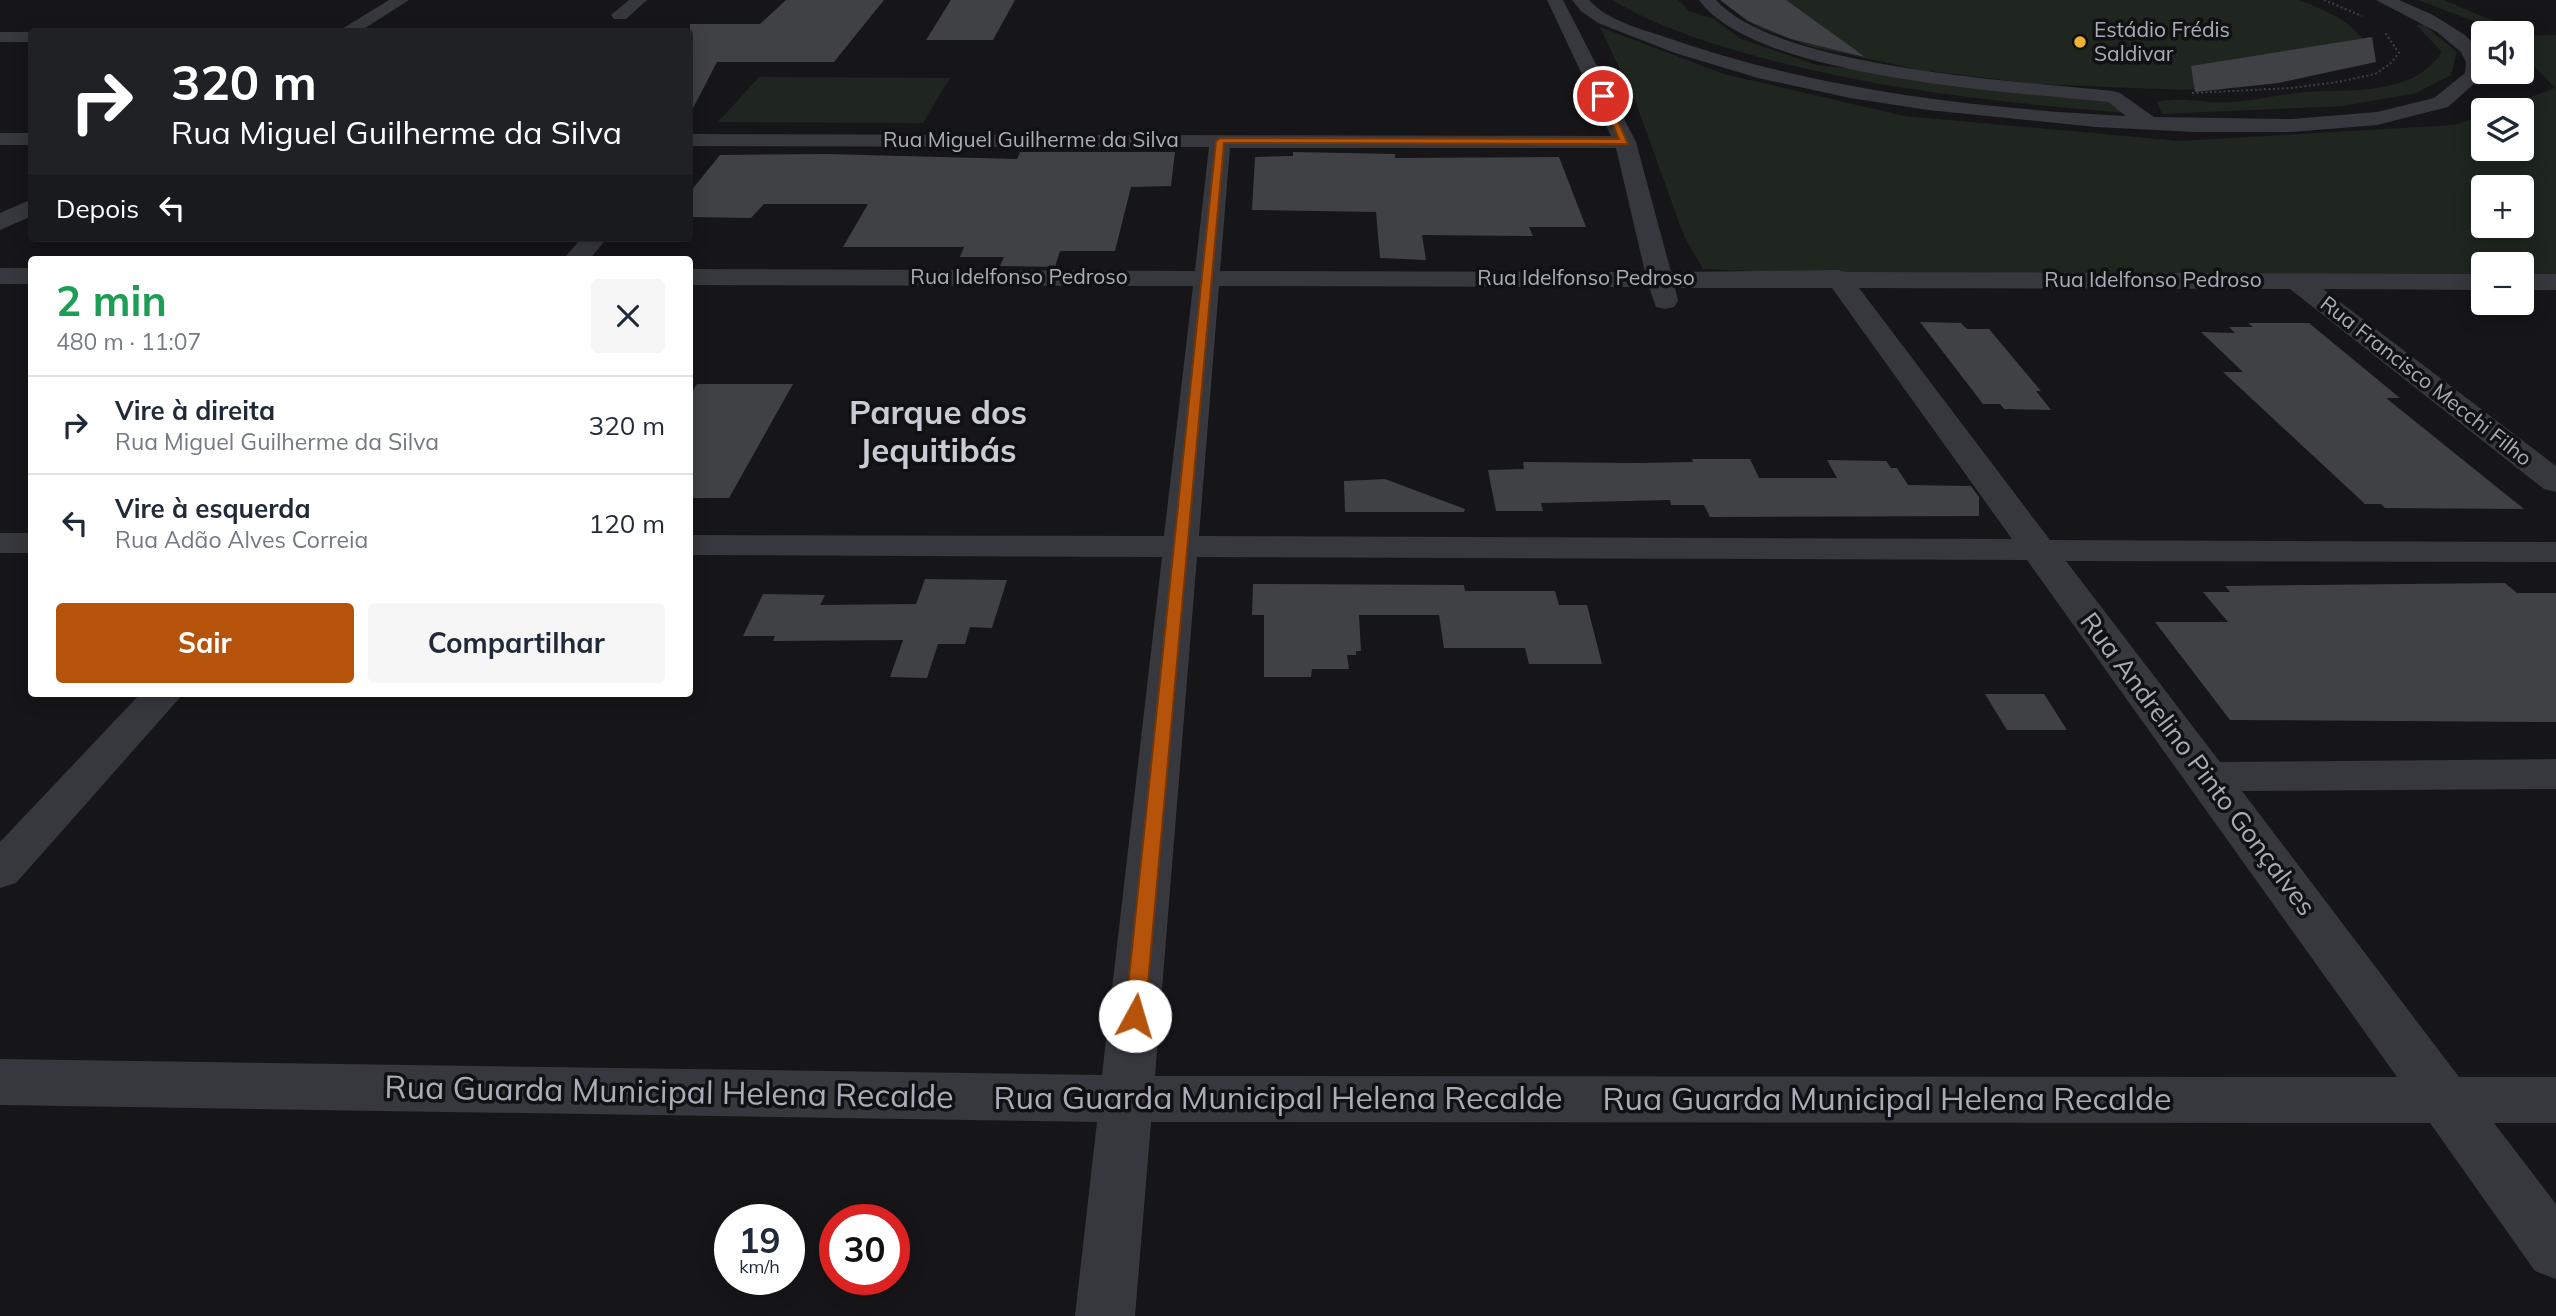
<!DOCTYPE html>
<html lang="pt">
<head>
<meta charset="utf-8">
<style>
	body { margin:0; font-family:Mulish,sans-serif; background:#f6f6f7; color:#1f2937; height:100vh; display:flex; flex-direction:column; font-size:26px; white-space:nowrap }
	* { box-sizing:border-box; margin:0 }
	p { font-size:23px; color:#747a83 }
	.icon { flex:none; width:38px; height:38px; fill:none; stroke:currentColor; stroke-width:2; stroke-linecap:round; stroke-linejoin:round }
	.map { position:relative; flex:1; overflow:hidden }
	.panel { position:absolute; left:28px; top:256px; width:665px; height:441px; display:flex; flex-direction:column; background:#fff; border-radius:7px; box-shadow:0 4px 18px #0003 }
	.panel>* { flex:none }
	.top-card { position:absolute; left:28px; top:28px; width:665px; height:214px; border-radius:7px; box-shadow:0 4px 18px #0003; background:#202124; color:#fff; overflow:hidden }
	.fabs { position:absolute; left:2471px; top:21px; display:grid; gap:14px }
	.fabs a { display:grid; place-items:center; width:63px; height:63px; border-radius:7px; background:#fff; box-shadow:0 4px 18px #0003; font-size:35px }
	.speed { position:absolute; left:714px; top:1204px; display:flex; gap:14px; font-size:35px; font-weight:700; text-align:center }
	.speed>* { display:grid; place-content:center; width:91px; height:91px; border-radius:50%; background:#fff; box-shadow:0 4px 18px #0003; line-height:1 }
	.speed small { font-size:18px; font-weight:400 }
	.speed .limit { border:10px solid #d22; background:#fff; color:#111 }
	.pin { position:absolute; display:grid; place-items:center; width:60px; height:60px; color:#fff; margin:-30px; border:4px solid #fff; border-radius:50%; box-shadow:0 2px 7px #0007 }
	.me { position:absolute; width:77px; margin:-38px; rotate:6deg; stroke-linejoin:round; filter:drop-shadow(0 0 5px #0008) }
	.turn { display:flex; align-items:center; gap:24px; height:147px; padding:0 28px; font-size:32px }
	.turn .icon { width:91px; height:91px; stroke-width:2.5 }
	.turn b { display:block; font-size:49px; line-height:60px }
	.then { display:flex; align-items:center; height:66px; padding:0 28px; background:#0003; gap:14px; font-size:26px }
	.round { display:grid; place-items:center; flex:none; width:74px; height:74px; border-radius:7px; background:#f6f6f7 }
	.summary { display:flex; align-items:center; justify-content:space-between; height:119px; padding:0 28px }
	h1 { font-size:42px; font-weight:700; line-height:52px; color:#1e9e55 }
	.primary-button { display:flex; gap:14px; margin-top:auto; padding:14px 28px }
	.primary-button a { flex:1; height:80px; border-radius:7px; background:#b45309; color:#fff; font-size:28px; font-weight:700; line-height:80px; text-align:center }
	.primary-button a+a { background:#f6f6f7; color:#1f2937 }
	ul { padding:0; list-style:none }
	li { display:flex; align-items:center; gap:21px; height:98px; padding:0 28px; border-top:2px solid #e0e1e3 }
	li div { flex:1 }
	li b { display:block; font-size:26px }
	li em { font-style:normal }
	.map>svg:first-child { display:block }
	.green { fill:#1e261f; fill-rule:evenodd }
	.building { fill:#404145 }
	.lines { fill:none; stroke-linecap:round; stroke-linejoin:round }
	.path { stroke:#3d3f44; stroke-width:2; stroke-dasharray:2 2.5; stroke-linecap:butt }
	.minor { fill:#37383d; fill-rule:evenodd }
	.route { fill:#b45309; stroke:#753606; stroke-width:2 }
	.poi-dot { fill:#f2b134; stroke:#111113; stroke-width:2.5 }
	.labels { text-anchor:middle; stroke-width:7; stroke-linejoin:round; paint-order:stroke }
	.far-poi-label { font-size:21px; fill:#a8adb8; stroke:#111113; text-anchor:start }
	.far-street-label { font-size:21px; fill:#a8adb8; stroke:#111113 }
	.street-label { font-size:26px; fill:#a8adb8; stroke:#111113 }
	.near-street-label { font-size:32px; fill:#a8adb8; stroke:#111113 }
	.district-label { font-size:33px; font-weight:bold; fill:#c9ccd4; stroke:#111113 }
</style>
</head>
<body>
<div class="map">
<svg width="2556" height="1316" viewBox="0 0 2556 1316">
	<rect width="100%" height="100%" fill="#161618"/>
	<path class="green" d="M1612 0H1678L1689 11 1714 19 1741 39 1817 65 2105 101 2127 113C2006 103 1888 91 1770 60 1715 45 1661 29 1612 0Z
		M1730 0H2299C2324 10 2354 21 2367 46L2339 69 2278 83 2183 90 2036 84 1920 70 1813 47 1759 28 1747 20Z
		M2418 0H2444L2505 26 2489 27Z
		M2416 25H2424L2457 52 2451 75 2416 93 2344 106 2162 114 2157 102C2186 96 2204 104 2231 102 2256 101 2281 94 2305 92 2353 89 2413 96 2442 52Z
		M1600 27 1724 74 1904 116 2180 141 2454 125 2483 115V149H2522V110H2495L2555 88 2522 54V35H2556V277H2522V264H2483V277L1866 276 1703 269 1684 236 1637 106ZM2483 187H2522V226H2483Z
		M759 77 950 78 923 123 718 122Z"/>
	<path class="building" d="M786 0H884L834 62H717L690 114V24H760Z
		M951 0H1015L993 40H926Z
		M1720 0H1786L1865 57 1791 39 1748 21Z
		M2372 37 2376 62 2278 83 2195 92 2191 66Z
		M1020 152H1175L1171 186 1131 187 1115 251H1060L1055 267 1000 266 1004 257H960L964 247H843L868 204H764L751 218 690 217V192L720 155 826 154 1017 159Z
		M1293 152 1395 154V158L1559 157 1586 227H1529L1533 236 1422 235 1426 260 1380 258 1376 212 1252 210 1255 157 1293 156Z
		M1920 322 1961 323 1967 329H1989L2041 391H2036L2051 410 2004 409 2000 404H1983Z
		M2248 323H2309L2400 398H2386L2524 509 2385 508 2381 504H2365L2223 372H2243L2201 332 2235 333 2229 327H2253Z
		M697 384H793L729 498H690V395Z
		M1692 459H1750L1759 478H1837L1827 460 1886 461 1891 468H1897L1908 485 1971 486 1979 497V516L1710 517 1704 505H1671L1670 500 1541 503 1543 511H1496L1488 470 1524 469 1523 462 1638 463 1693 462Z
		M1385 479 1465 509 1464 512H1345L1344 481Z
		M925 579 1007 580 992 628 970 627 965 644H938L927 678 890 677 903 640 773 641 775 636H743L763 594 825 595 820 605 916 604Z
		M2505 583 2517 593H2556V722L2230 720 2155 622H2228L2203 592H2230L2225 586Z
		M1253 584 1464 585 1465 591H1555L1559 605H1587L1602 664H1529L1525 648H1444L1439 615H1359L1361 651H1356V655H1347L1349 669H1312L1311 677H1264V615H1252Z
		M1985 694H2044L2067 730H2007Z"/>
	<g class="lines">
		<path class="path" d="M2324 0 2362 16
			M2192 93 2291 88 2338 82 2375 74 2390 64 2399 53 2384 31"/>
		<path class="minor" d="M389 0H409L359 32H337Z
			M629 0H647L626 19H614L611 15Z
			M1547 0H1563L1636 142 1671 272 1838 270 1847 272 2483 274V290L2323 289 2556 466V492L2544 489 2290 289 1859 288 2050 540 2556 542V562L2066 561 2220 762 2556 759V789L2242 791 2459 1077H2556V1123H2494L2556 1204V1279L2535 1271 2430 1123 1151 1122 1135 1316H1075L1097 1122 0 1105V1059L1102 1075 1162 557 690 555V535L1164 536 1193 286 690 285V269L1195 271 1209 147 690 146V134L1611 136ZM1230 148H1616L1645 272 1220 271ZM1219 286 1649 287 1656 307 1665 309 1674 307 1678 301 1675 288H1832L2012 539 1199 536ZM1197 557 2027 560 2397 1077 1155 1076Z
			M1572 0H1589C1608 21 1639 28 1665 37 1813 89 1970 108 2126 116L2108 102C2013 92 1755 78 1699 0H1716C1776 68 2021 81 2113 91L2120 93 2154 117 2292 119 2377 112 2434 98 2465 73 2466 62 2461 52 2437 32 2376 0H2399L2433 15 2465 35 2476 46 2483 59 2484 75 2448 107 2377 125 2292 132H2195L2096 127 1928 110 1850 98 1758 78 1675 53 1598 23 1581 11Z
			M0 32H32V42H0Z
			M0 133H32V145H0Z
			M32 199V216L0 230V213Z
			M582 238H607L590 259H563Z
			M0 268H32V284H0Z
			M2522 274H2556V290H2522Z
			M0 533H32V553H0Z
			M141 693H184L16 883 0 888V842Z"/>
	</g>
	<path class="route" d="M1600 95 1607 96 1628 144 1224 143 1145 1016 1142 1022 1135 1025 1128 1022 1125 1016 1216 141 1220 138 1619 139Z"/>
	<circle class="poi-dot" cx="2080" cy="42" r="7"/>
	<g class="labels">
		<g class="far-poi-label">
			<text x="2094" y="37">Estádio Frédis<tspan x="2094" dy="24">Saldivar</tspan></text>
		</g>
		<g class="far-street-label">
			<text x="1031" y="147">Rua Miguel Guilherme da Silva</text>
			<text x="1019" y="284">Rua Idelfonso Pedroso</text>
			<text x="1586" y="285">Rua Idelfonso Pedroso</text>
			<text x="2153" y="287">Rua Idelfonso Pedroso</text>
			<text transform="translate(2426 381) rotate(38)" y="7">Rua Francisco Mecchi Filho</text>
		</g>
		<g class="street-label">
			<text transform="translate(2198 764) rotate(53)" y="9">Rua Andrelino Pinto Gonçalves</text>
		</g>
		<g class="near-street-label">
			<text transform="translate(669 1092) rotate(1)" y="11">Rua Guarda Municipal Helena Recalde</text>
			<text x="1278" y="1109">Rua Guarda Municipal Helena Recalde</text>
			<text x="1887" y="1110">Rua Guarda Municipal Helena Recalde</text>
		</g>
		<g class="district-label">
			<text x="938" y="424">Parque dos<tspan x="938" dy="38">Jequitibás</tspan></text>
		</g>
	</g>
</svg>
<div class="fabs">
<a><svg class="icon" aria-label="sound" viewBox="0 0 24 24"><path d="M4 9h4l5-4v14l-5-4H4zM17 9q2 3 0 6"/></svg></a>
<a><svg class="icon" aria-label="layers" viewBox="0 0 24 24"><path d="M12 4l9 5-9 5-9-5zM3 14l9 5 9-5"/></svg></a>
<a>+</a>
<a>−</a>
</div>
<div class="speed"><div>19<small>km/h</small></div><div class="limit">30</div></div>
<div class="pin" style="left:1603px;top:96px;background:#d93025"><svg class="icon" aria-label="arrive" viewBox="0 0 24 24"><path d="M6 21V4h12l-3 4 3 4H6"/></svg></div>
<svg class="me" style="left:1135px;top:1016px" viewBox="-20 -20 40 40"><circle r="19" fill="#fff"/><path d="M0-13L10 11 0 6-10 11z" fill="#b45309"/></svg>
<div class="top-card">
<div class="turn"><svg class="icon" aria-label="right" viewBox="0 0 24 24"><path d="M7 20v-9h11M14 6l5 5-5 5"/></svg><div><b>320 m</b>Rua Miguel Guilherme da Silva</div></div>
<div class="then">Depois<svg class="icon" aria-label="left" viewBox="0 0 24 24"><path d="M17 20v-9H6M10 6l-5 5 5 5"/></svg></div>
</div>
<section class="panel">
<div class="summary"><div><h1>2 min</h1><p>480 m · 11:07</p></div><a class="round"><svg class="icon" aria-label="close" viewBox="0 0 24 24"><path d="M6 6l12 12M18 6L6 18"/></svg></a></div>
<ul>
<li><svg class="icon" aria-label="right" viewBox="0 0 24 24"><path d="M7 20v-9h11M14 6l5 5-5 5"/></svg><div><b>Vire à direita</b><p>Rua Miguel Guilherme da Silva</p></div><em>320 m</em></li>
<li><svg class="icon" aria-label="left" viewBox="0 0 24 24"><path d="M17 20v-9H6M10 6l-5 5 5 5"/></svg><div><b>Vire à esquerda</b><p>Rua Adão Alves Correia</p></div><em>120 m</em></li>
</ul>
<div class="primary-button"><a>Sair</a><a>Compartilhar</a></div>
</section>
</div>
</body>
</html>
